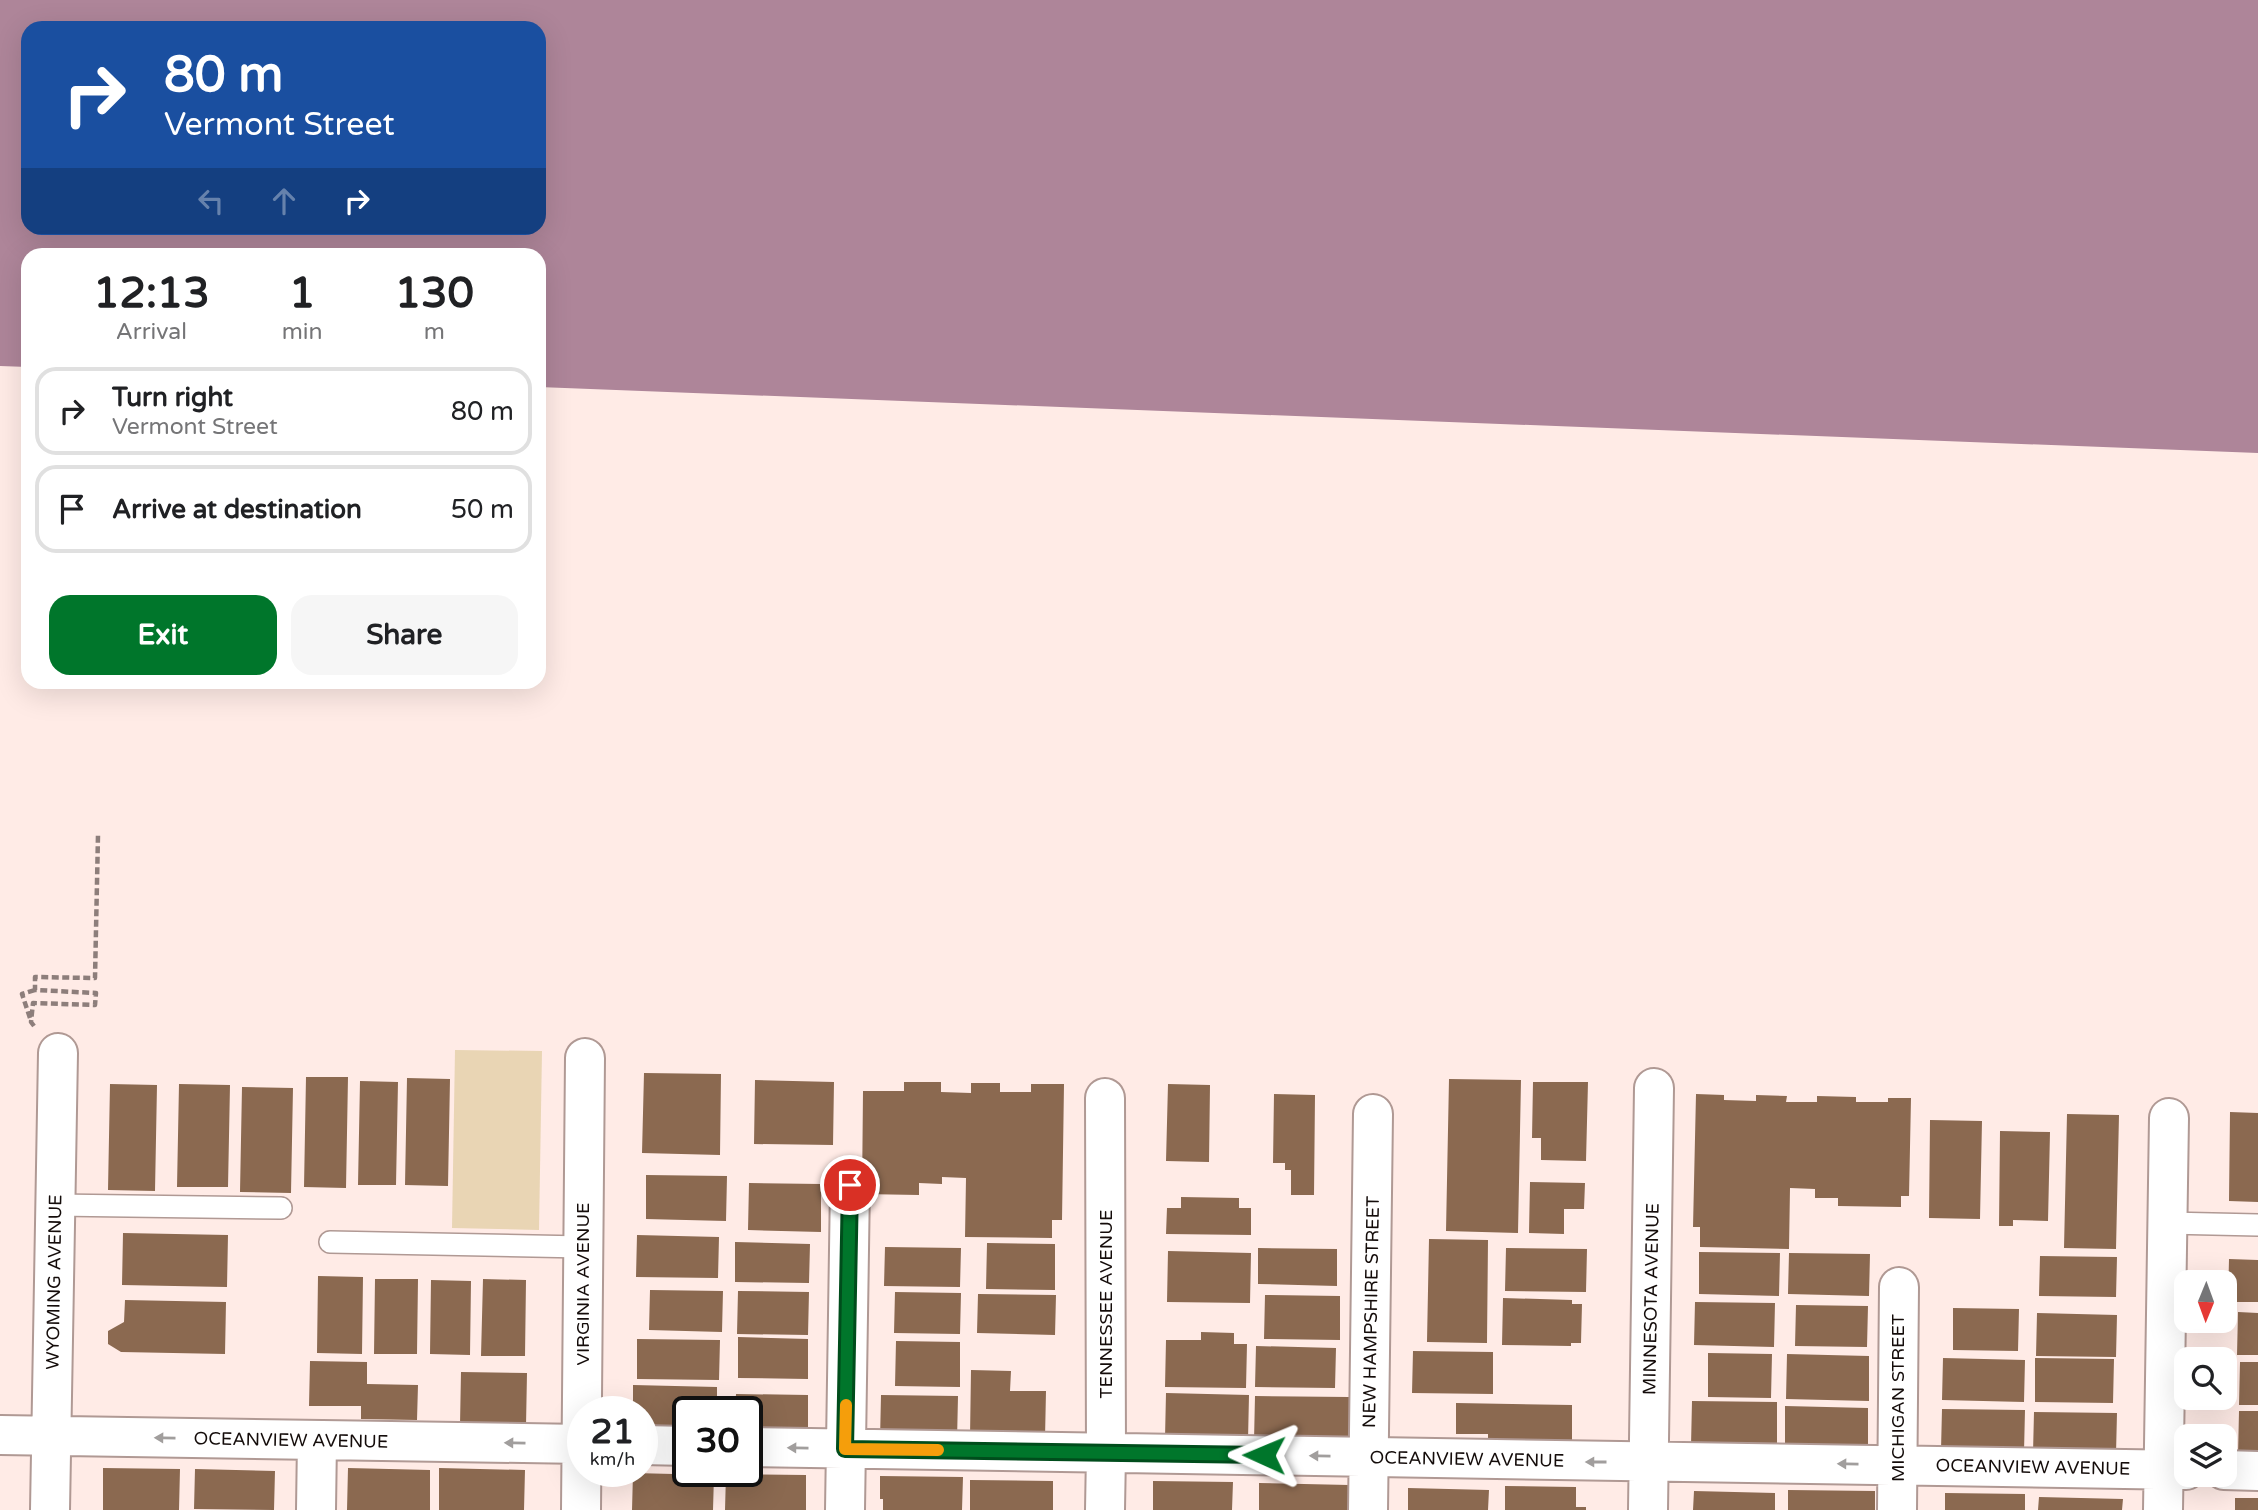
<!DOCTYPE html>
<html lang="en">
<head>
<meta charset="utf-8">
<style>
	body { margin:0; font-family:"Varela Round",sans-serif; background:#f6f6f6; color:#202124; height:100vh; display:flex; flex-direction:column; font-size:26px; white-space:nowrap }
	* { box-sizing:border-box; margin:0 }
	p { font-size:23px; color:#757577 }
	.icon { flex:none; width:38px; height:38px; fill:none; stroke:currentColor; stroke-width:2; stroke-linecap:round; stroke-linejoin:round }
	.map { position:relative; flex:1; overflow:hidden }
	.panel { position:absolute; left:21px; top:248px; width:525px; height:441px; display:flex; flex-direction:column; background:#fff; border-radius:21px; box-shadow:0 7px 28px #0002 }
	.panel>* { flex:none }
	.banner { position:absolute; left:21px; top:21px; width:525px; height:214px; border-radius:21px; box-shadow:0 7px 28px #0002; background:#1a4fa0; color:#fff; overflow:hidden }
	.needle { width:46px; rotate:181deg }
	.buttons { position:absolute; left:2174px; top:1270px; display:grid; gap:14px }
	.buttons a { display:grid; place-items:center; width:63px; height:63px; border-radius:14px; background:#fff; box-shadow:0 7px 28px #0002; font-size:35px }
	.speed { position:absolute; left:567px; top:1396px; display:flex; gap:14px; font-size:35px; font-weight:700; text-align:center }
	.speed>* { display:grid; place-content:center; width:91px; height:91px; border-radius:50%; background:#fff; box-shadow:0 7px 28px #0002; line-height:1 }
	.speed small { font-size:18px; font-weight:400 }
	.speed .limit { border:4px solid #111; border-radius:10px; background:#fff; color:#111 }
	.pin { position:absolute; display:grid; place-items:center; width:60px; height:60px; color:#fff; margin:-30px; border:4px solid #fff; border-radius:50%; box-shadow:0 2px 7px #0007 }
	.me { position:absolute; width:77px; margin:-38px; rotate:271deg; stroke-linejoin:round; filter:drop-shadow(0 0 5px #0008) }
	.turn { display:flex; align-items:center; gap:24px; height:147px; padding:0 28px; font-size:32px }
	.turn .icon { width:91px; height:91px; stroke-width:2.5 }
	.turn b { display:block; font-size:49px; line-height:60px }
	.lanes { display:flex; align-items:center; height:66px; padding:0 28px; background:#0003; justify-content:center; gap:35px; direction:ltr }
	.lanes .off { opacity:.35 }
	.eta { display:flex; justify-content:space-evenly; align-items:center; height:119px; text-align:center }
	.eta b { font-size:42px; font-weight:800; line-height:49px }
	.primary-button { display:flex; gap:14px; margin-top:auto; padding:14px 28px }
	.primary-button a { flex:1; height:80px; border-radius:21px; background:#00762b; color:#fff; font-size:28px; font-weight:800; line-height:80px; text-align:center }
	.primary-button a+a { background:#f6f6f6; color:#202124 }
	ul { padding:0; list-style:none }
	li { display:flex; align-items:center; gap:21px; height:88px; margin:0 14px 10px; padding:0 14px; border:4px solid #e0e0e0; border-radius:21px }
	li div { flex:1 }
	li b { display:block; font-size:26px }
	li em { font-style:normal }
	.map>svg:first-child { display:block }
	.green { fill:#e9d5b4 }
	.water { fill:#ae8599; fill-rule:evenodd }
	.building { fill:#8b6950 }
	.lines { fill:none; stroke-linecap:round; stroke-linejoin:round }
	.lane-casing { stroke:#b09994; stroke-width:24 }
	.street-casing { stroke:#b09994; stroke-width:42 }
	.path { stroke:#8d7e7b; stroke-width:4.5; stroke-dasharray:7 3.5; stroke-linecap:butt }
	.lane { stroke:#fff; stroke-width:21 }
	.street { stroke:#fff; stroke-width:38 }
	.oneway { fill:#a19e9d }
	.route-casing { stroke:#004d1c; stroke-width:18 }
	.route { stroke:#00762b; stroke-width:12 }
	.slow { stroke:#f59e0b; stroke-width:12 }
	.labels { text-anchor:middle; stroke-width:6; stroke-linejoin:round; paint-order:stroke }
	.street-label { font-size:18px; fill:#140c0a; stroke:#fff }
</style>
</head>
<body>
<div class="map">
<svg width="2258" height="1510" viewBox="0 0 2258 1510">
	<rect width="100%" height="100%" fill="#ffebe6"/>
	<path class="green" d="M455 1050 542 1051 539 1230 452 1228Z"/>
	<path class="water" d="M0 0H2258V453L539 387V256H28V367L0 366ZM28 28H539V228H28Z"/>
	<path class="building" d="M644 1073 721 1074 720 1155 642 1153Z
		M306 1077H348L346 1188 304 1187Z
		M407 1078 450 1079 448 1186 405 1185Z
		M1449 1079 1521 1080 1518 1233 1446 1231Z
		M755 1080 834 1082 833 1145 754 1144Z
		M360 1081 398 1082 396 1185H358Z
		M904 1082H941V1092L971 1093V1083H1000V1092H1031V1084H1064L1062 1220H1052V1238L965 1237 966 1178 942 1177V1184L919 1183V1195L862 1194 863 1091H904Z
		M1533 1082H1588L1586 1161 1541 1160V1138H1532Z
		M110 1084 157 1085 155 1191 108 1190Z
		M179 1084 230 1085 228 1187H177Z
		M1168 1084 1210 1085 1209 1162 1166 1161Z
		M242 1087 293 1088 291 1193 240 1192Z
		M1274 1094 1315 1095 1314 1195H1291V1170H1285V1163H1273Z
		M1696 1094 1724 1095V1100L1756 1101V1095L1787 1096 1786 1102H1817V1096L1856 1097V1102H1888V1098H1911L1909 1196H1901V1207L1838 1206V1198H1815V1189L1790 1188 1789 1249 1700 1247V1227H1693Z
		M2230 1112 2258 1113V1202L2229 1201Z
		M2067 1114 2119 1115 2116 1249 2064 1248Z
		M1930 1120 1982 1121 1980 1219 1929 1218Z
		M2000 1131 2050 1132 2048 1221 2013 1220V1226H1999Z
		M646 1175 727 1176 726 1221 646 1219Z
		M1530 1182 1585 1183 1584 1209H1564V1234L1529 1233Z
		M749 1183 821 1184V1232L748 1230Z
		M1181 1197 1239 1198V1208H1251V1235L1166 1234 1167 1208H1181Z
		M123 1233 228 1235 227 1287 122 1285Z
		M637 1235 719 1237 718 1278 636 1277Z
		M1429 1239 1488 1240 1487 1343 1427 1342Z
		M735 1242 810 1244 809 1283 735 1282Z
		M987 1243 1055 1244V1290L986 1289Z
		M885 1247 961 1248 960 1287 884 1286Z
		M1258 1248 1337 1249V1286L1258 1284Z
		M1506 1248 1587 1249 1586 1292 1505 1291Z
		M1168 1251 1251 1253 1250 1303 1167 1302Z
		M1699 1252 1780 1253 1779 1296 1699 1294Z
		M1789 1253 1870 1254 1869 1296 1788 1294Z
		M2040 1256 2117 1257 2116 1297 2039 1296Z
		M2229 1259 2258 1260V1302H2228Z
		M318 1276 363 1277 362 1354 317 1353Z
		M375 1279H418L417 1354H374Z
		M483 1279 526 1280 525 1356H481Z
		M431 1280 471 1281 470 1355 430 1354Z
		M650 1290 723 1291 722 1332 649 1330Z
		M738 1291 809 1292 808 1335 737 1334Z
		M895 1292 961 1293 960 1334 894 1333Z
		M978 1294 1056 1295 1055 1335 977 1333Z
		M1265 1295 1340 1296V1340L1264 1339Z
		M1503 1298 1572 1300V1304H1582L1581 1343H1571V1346L1502 1345Z
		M125 1300 226 1302 225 1354 121 1352 108 1344V1331L124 1322Z
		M1695 1302 1775 1303 1774 1347 1694 1345Z
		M1796 1305 1868 1306 1867 1347 1795 1346Z
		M1953 1308 2019 1309 2018 1351 1953 1350Z
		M2238 1312 2258 1313V1355H2237Z
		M2037 1313 2117 1315 2116 1357 2036 1356Z
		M1201 1332 1234 1333V1344H1247L1246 1388 1165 1387 1166 1340H1201Z
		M738 1337 808 1339V1379L738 1378Z
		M637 1339 720 1340 719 1380 637 1379Z
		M896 1341 960 1342V1387L895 1386Z
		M1256 1346 1336 1348 1335 1388 1255 1387Z
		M1413 1351 1493 1352V1394L1412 1393Z
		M1708 1353 1772 1354 1771 1398 1708 1397Z
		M1787 1354 1869 1356V1401L1786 1399Z
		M1943 1358 2025 1360 2024 1402 1942 1400Z
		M2035 1358 2114 1359 2113 1403 2035 1402Z
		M310 1361 367 1362V1384L418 1385 417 1420 361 1419V1406H309Z
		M2240 1362H2258V1405H2239Z
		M971 1370 1011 1371 1010 1391H1046L1045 1438 970 1437Z
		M461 1372 527 1373 526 1426 460 1425Z
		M633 1385 717 1387V1412H688V1428L642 1427V1412H633Z
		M1166 1393 1249 1395 1248 1440 1165 1438Z
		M736 1394 808 1395V1436L747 1435V1412H735Z
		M881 1395 958 1396 957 1441 880 1440Z
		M1255 1396 1349 1397V1442L1254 1441Z
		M1692 1401 1777 1402V1447L1691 1446Z
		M1456 1403 1572 1405V1444L1488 1443V1434H1456Z
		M1785 1406 1868 1408V1448L1785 1446Z
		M1942 1409 2025 1410 2024 1452 1941 1450Z
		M2239 1411H2258V1456H2238Z
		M2034 1412 2117 1413 2116 1454 2033 1453Z
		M103 1468 180 1469 179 1510H103Z
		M348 1468 430 1470V1510H347Z
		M439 1468 525 1470 524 1510H439Z
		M195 1469 275 1471 274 1510 194 1509Z
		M633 1473 714 1475 713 1510H632Z
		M726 1474 806 1475V1510H725Z
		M880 1476 963 1477 962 1510H883V1499H880Z
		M970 1480 1053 1481V1510H970Z
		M1153 1481 1233 1482 1232 1510H1153Z
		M1259 1483 1349 1485 1348 1510H1259Z
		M1505 1486 1576 1487V1507H1586V1510H1505Z
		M1408 1488 1489 1490 1488 1510H1408Z
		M1788 1490 1875 1491V1510H1788Z
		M1694 1491 1775 1493V1510H1693Z
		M1945 1493 2025 1494V1510H1945Z
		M2039 1497 2123 1499 2122 1510H2038Z
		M2235 1498H2258V1510H2235Z"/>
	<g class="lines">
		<g class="lane-casing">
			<path id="lane" d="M55 1205 281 1208
				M2167 1223 2258 1225
				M330 1242 583 1247"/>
		</g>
		<g class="street-casing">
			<path id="street" d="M0 1435 583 1444
				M642 1445 688 1446
				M747 1447 2186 1470
				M2224 1470 2258 1471
				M50 1510 58 1053
				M316 1510 317 1440
				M581 1510 585 1058
				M845 1510 850 1185
				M1105 1510 1106 1453 1105 1098
				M1368 1510 1373 1114
				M1648 1510 1654 1088
				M1897 1510 1899 1287
				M2163 1510 2169 1118"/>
		</g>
		<path class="path" d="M30 1018 22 994 35 990
			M34 1026 31 1022 33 1003 95 1005 96 993 35 990V977L95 978 98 835"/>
		<use href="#lane" class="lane"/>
		<use href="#street" class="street"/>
	</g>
	<defs><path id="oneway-solid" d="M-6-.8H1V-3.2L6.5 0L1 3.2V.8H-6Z" transform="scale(1.75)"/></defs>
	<g class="oneway">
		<use href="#oneway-solid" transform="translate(165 1438) rotate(-179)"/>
		<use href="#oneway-solid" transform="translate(515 1443) rotate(-179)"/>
		<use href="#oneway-solid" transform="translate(798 1448) rotate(-179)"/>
		<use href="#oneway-solid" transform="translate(1320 1456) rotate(-179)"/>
		<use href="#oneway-solid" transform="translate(1596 1462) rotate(-180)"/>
		<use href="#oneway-solid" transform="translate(1848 1464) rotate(-179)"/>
	</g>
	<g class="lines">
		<g class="route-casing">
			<path id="route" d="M850 1185 845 1449 1264 1455"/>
		</g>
		<use href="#route" class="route"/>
		<path class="slow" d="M846 1405 845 1449 938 1450"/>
	</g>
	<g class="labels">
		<g class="street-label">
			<text transform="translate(54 1282) rotate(-89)" y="6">WYOMING AVENUE</text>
			<text transform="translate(583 1284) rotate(-90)" y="6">VIRGINIA AVENUE</text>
			<text transform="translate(1651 1299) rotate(-89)" y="6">MINNESOTA AVENUE</text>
			<text transform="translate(1106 1304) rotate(-90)" y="6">TENNESSEE AVENUE</text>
			<text transform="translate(1371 1312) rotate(-89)" y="6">NEW HAMPSHIRE STREET</text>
			<text transform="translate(1898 1398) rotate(-90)" y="6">MICHIGAN STREET</text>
			<text transform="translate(291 1440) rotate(1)" y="6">OCEANVIEW AVENUE</text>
			<text transform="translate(1467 1459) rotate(1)" y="6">OCEANVIEW AVENUE</text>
			<text transform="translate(2033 1467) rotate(1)" y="6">OCEANVIEW AVENUE</text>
		</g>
	</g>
</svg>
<div class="buttons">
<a><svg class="needle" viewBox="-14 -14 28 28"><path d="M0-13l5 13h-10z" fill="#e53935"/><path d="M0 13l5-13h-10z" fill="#757577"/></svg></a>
<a><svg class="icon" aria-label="search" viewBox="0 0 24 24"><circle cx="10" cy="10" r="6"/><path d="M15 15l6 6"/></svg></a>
<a><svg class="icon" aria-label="layers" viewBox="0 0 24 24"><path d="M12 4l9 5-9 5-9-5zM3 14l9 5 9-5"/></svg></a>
</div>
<div class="speed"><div>21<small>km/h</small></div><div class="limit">30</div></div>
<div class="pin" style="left:850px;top:1185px;background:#d93025"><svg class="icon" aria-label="arrive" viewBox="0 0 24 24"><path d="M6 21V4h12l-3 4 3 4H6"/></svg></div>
<svg class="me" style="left:1264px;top:1455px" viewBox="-20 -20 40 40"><path d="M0-17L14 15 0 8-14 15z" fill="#00762b" stroke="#fff" stroke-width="4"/></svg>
<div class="banner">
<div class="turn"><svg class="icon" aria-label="right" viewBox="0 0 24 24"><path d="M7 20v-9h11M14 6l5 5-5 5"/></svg><div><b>80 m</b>Vermont Street</div></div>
<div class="lanes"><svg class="icon off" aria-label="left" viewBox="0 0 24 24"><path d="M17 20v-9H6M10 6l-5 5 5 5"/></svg><svg class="icon off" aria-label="ahead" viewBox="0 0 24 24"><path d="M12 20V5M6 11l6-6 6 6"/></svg><svg class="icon" aria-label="right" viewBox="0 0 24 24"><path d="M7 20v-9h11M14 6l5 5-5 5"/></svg></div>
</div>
<section class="panel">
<div class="eta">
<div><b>12:13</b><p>Arrival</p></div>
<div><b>1</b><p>min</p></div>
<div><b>130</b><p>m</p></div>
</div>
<ul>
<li><svg class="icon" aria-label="right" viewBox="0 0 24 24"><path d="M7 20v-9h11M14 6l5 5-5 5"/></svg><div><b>Turn right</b><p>Vermont Street</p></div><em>80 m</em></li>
<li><svg class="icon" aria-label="arrive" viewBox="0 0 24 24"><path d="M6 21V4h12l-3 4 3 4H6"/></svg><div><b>Arrive at destination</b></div><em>50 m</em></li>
</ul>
<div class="primary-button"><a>Exit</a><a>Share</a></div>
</section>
</div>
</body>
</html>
